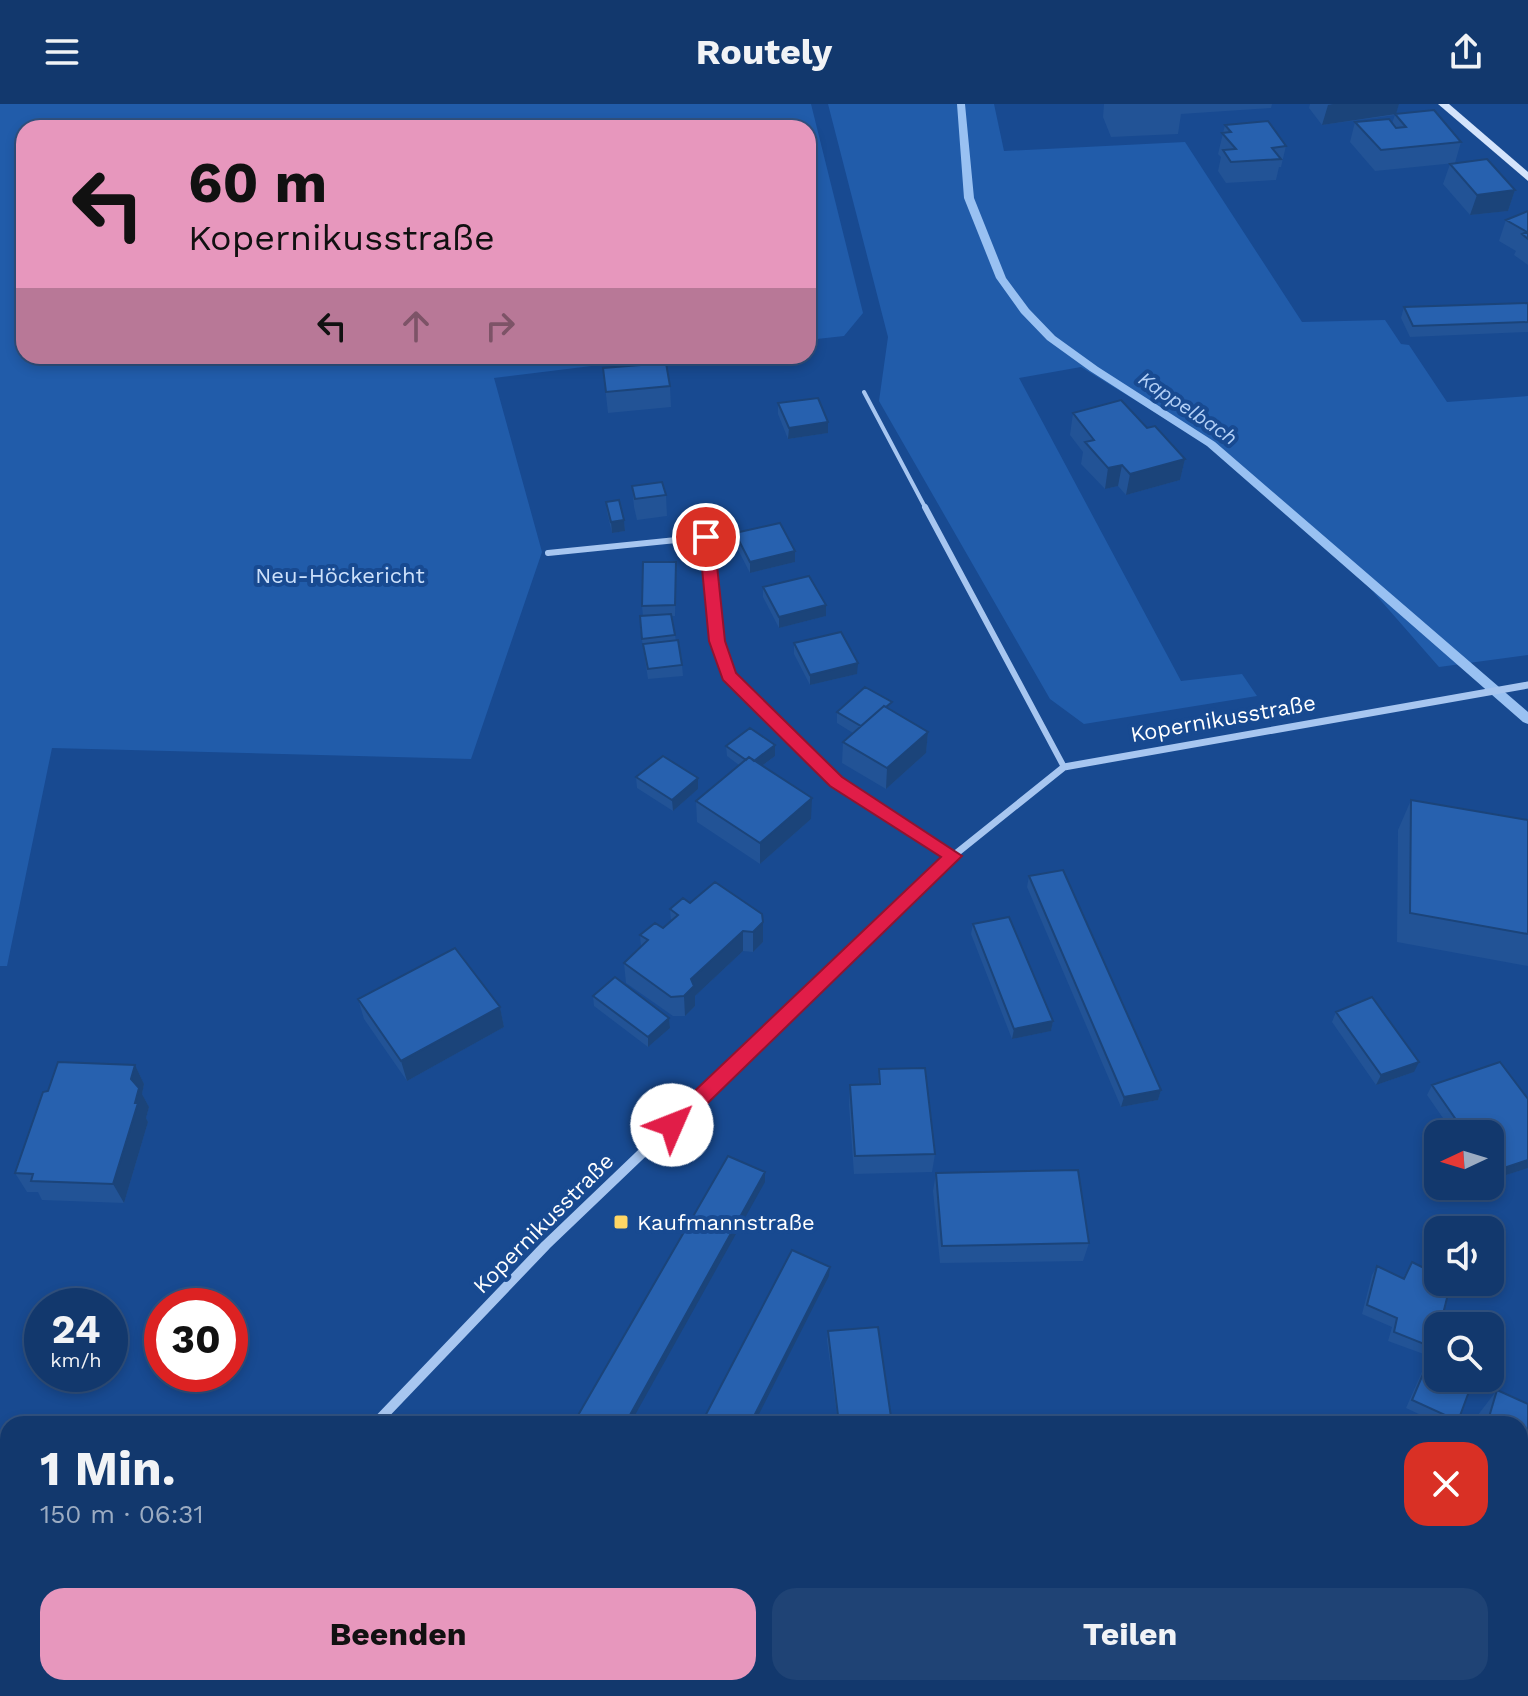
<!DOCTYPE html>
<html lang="de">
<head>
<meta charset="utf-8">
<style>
	body { margin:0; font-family:"Work Sans",sans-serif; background:#1f4375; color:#f1f3f6; height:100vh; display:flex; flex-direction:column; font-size:30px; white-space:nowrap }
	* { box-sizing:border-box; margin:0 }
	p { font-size:26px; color:#9cacc2 }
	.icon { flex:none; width:44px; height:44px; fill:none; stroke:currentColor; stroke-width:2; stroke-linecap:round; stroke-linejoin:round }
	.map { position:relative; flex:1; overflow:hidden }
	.sheet { position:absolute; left:0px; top:1312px; width:1528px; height:280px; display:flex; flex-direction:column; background:#12386d; border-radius:24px 24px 0 0; box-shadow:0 4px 12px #0003,0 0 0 2px #315280 }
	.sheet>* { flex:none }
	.hud { position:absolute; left:16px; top:16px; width:800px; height:244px; border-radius:24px; box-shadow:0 4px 12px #0003,0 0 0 2px #315280; background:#e797bd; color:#111; overflow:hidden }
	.needle { width:52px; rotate:266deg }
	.controls { position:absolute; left:1424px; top:1016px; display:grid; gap:16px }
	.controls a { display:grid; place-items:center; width:80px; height:80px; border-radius:16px; background:#12386d; box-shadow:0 4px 12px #0003,0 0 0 2px #315280; font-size:40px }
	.speed { position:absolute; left:24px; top:1184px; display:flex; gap:16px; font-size:40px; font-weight:700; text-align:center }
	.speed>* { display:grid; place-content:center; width:104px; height:104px; border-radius:50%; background:#12386d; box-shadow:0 4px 12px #0003,0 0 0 2px #315280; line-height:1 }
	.speed small { font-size:20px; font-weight:400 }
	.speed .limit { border:12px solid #d22; background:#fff; color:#111 }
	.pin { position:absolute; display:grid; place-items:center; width:68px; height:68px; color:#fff; margin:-34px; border:4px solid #fff; border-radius:50%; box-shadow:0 2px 8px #0007 }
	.me { position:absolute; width:88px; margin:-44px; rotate:46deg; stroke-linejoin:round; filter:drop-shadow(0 0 6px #0008) }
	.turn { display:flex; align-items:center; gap:28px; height:168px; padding:0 40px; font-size:36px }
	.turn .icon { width:104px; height:104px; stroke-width:2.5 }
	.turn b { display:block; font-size:56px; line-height:68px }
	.lanes { display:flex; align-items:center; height:76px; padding:0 40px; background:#0003; justify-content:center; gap:40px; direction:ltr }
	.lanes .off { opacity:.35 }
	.round { display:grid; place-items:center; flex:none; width:84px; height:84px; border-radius:24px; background:#1f4375 }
	.overview { display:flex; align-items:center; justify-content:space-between; height:136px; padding:0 40px }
	h1 { font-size:48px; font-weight:700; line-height:60px }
	.primary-button { display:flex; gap:16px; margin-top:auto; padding:16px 40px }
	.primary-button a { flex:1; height:92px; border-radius:24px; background:#e797bd; color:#111; font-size:32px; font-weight:700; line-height:92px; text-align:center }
	.primary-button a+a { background:#1f4375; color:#f1f3f6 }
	header { display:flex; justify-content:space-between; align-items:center; height:104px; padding:0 40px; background:#12386d; font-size:36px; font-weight:700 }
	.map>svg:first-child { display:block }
	.green { fill:#215caa }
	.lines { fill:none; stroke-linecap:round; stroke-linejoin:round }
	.stream { fill:#99c1f2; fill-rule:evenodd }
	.lane-far1 { stroke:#a7c6f0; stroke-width:4 }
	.lane { stroke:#a7c6f0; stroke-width:6 }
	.street-far1 { stroke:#a7c6f0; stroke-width:7 }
	.street { stroke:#a7c6f0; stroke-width:10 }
	.secondary { fill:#d4e4fb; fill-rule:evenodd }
	.wall { fill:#225396 }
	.shaded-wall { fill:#1b447a }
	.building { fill:#2761af; stroke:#1b447a; stroke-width:2 }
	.route { fill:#e11d48; stroke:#92132f; stroke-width:2 }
	.poi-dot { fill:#ffd665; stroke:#184a91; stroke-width:3 }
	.labels { text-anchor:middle; stroke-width:8; stroke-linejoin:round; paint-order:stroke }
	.far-water-label { font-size:20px; font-style:italic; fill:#b3d0f6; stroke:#184a91 }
	.park-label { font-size:22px; fill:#cde1fb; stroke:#184a91 }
	.street-label { font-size:22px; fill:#fff; stroke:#184a91 }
	.poi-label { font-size:22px; fill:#fff; stroke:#184a91; text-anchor:start }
</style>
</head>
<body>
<header><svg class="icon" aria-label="menu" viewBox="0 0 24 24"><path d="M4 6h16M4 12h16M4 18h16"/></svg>Routely<svg class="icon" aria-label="share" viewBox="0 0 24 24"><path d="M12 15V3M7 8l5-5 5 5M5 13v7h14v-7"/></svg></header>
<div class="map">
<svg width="1528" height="1592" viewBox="0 0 1528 1592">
	<rect width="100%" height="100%" fill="#184a91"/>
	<path class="green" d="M0 0H811L863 209 844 232 808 236V24H24V252H673L494 274 542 448 471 655 52 644 7 862H0Z
		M828 0H994L1004 47 1185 38 1302 218 1385 216 1401 240 1409 241 1447 298 1528 292V551L1439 563 1354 466 1208 341 1081 263 1019 274 1181 577 1242 570 1257 592 1084 620 1050 595 879 297 888 233Z"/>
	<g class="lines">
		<path class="stream" d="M957 0H965L974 94 1006 174 1029 205 1055 232 1098 263 1215 338 1528 608V620L1523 618 1207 342 1090 267 1047 236 1021 209 996 174 964 94Z"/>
		<path class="lane-far1" d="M864 288 926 405"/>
		<path class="lane" d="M925 403 1064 663
			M548 449 706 433 717 537 728 572 836 677 953 752"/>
		<path class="street-far1" d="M773 924 953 752 1064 663 1528 581"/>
		<path class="street" d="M375 1320 546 1141 775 922
			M68 1592 78 1584
			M415 1592 416 1584"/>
		<path class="secondary" d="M1438 0H1449L1528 68V77Z"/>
	</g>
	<path class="wall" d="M1104 0H1272L1271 4 1181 10 1178 30 1111 33 1103 13Z
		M1310 0H1399L1396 9 1461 38 1455 59 1375 67 1350 38 1355 18 1392 19 1395 11 1322 21 1309 4Z
		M1225 21 1286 42 1281 63H1279L1276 76 1226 79 1218 67 1221 53 1218 50Z
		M1450 60 1515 86 1508 107 1470 111 1443 80Z
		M1528 107V161L1514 151 1516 147 1499 137 1506 116Z
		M1528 199V228L1410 233 1401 214 1404 203Z
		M603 264 670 282 671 303 608 309Z
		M778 299 828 329 788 335 778 310Z
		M1073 309 1147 324 1185 355 1180 376 1126 391 1118 382 1105 385 1081 360 1083 348 1070 331Z
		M632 382 666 391 667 412 637 416 634 403Z
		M606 398 624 416 625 427 612 429 607 408Z
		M735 429 795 447V458L750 469 735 440Z
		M676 468 675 512H672L676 537 682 561 683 572 648 575 640 523V512H643L642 502Z
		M763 483 826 501V512L779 524 763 493Z
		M794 539 857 570 810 581 794 550Z
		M891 606 928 628 926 649 886 685 842 659 843 638 853 629 837 619V608Z
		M726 642 775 652 762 662 811 715 760 760 697 718 696 697 739 661 727 652Z
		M636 673 698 674V685L673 707 637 684Z
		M1411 696 1528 716V862L1397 838 1398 726Z
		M1029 772 1161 986 1158 996 1121 1003 1027 783Z
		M715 778 763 838 753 848 743 847 695 892V902L685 912H673L626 879 624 859 641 843 640 831 663 824 671 817 670 805 690 799Z
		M973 820 1053 917 1051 927 1012 935 971 830Z
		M593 892 669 914 670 924 648 943 594 902Z
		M358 895 500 903 504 923 407 977 364 915Z
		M1336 908 1414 968 1376 981 1332 918Z
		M1500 958 1528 995V1064L1490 1076V1030H1454L1427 991 1432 981Z
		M135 961 144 980 142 990 149 1003 146 1014 148 1018 124 1099 42 1096 38 1088H27L15 1069Z
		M879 965 935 1050 932 1068 854 1070 849 1001 850 981H878Z
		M936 1069 1089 1139 1083 1157 940 1159 933 1087Z
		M1412 1158 1434 1244 1458 1317 1456 1320H1440L1406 1304 1429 1252 1388 1237 1392 1223 1362 1210 1372 1171 1377 1162 1403 1174Z
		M828 1227 892 1320H838L827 1236Z
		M1497 1286 1528 1300V1536L1520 1532V1320H1471Z
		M879 1584H969L968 1592H881Z"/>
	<path class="shaded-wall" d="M1333 0H1399L1396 10 1322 21 1328 1Z
		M1515 86 1508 107 1470 111 1477 91Z
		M828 318V329L788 335 789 324Z
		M1185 355 1180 376 1126 391 1130 370Z
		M1122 361 1118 382 1105 385 1108 364Z
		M624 416 625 427 612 429 611 418Z
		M795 447V458L750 469V458Z
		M826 501V512L779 524V513Z
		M858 559 857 570 810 581V571Z
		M928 628 926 649 886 685 887 664Z
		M775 641V652L751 670V659Z
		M698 674V685L673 707 672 696Z
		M812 694 811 715 760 760V739Z
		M763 818V838L753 848V828Z
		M743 827V847L695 892V902L685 912 684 892 691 875Z
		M500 903 504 923 407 977 401 957Z
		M669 914 670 924 648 943V933Z
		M1053 917 1051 927 1012 935 1014 925Z
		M1419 958 1414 968 1376 981 1381 971Z
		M135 961 144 980 142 990 149 1003 146 1014 148 1018 124 1099 113 1080 135 999 131 975Z
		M1161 986 1158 996 1121 1003 1124 993Z
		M1528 1056V1064L1490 1076V1072L1492 1068Z
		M765 1068V1078L630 1320H625Z
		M830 1163 829 1172 754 1320H750Z
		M8 1468V1493L0 1499V1474Z
		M608 1584H612L611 1592H607Z
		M969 1586 968 1592H944Z"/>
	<path class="building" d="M1434 6 1461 38 1381 46 1355 18 1389 15 1396 24 1406 23 1395 10Z
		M1268 17 1286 42 1272 44 1281 55 1231 58 1223 46 1236 45 1222 29 1231 28 1225 21Z
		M1487 55 1515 86 1477 91 1450 60Z
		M1528 107V135L1522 130 1527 128 1506 116Z
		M1528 199V218L1413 222 1404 203Z
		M666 259 670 282 606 288 603 264Z
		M818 294 828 318 789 324 778 299Z
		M1121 296 1147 324 1155 322 1185 355 1130 370 1122 361 1108 364 1085 338 1094 336 1073 309Z
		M662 378 666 391 635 395 632 382Z
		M619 396 624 416 611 418 606 398Z
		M780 419 795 447 750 458 735 429Z
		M643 458H676L675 501 642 502Z
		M809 472 826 501 779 513 763 483Z
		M671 510 675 531 642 535 640 512Z
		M841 528 858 559 810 571 794 539Z
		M678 536 682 561 648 565 643 540Z
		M865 583 892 598 886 603 884 602 861 622 837 608Z
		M884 602 928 628 887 664 843 638Z
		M750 624 775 641 754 657 749 653 746 656 726 642Z
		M663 652 698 674 672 696 636 673Z
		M749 653 812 694 760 739 696 697Z
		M1411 696 1528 716V830L1410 809Z
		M1063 766 1161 986 1124 993 1029 772Z
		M715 778 762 810 763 818 753 828 743 827 691 875 694 882 684 892 671 893 624 859 648 836 640 831 655 819 663 824 678 811 670 805 683 794 690 799Z
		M1009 813 1053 917 1014 925 973 820Z
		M455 844 500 903 401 957 358 895Z
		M615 873 669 914 648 933 593 892Z
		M1372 893 1419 958 1381 971 1336 908Z
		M58 958 135 961 131 975 139 984 135 999H138L113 1080 31 1077 33 1070 15 1069 43 988 48 987Z
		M1500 958 1528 995V1056L1492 1068 1490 1064V1030H1466L1432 981Z
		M925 964 935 1050 855 1052 850 981 880 980 879 965Z
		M728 1052 765 1068 625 1320H573Z
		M1078 1066 1089 1139 942 1142 936 1069Z
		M792 1146 830 1163 750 1320H701Z
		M1412 1158 1438 1171V1178H1451L1440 1222H1438V1229L1434 1244 1394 1228 1397 1214 1367 1201 1377 1162 1404 1175Z
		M878 1223 892 1320H839L828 1227Z
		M1434 1244 1438 1246V1274H1474L1458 1317 1412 1296Z
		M1497 1286 1528 1300V1402L1520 1398V1320H1487Z
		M8 1361V1468L0 1474V1368Z
		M1528 1425V1484L1520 1480V1453Z
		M118 1584H121L124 1588 129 1584H272L279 1592H109Z
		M496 1584H608L607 1592H495Z
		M696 1584H759V1592H695Z
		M884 1584H969V1586L944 1592H886Z"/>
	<path class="route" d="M706 428 714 433 725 537 736 569 842 673 962 752 679 1027H665L662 1021 665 1015 941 753 830 682 723 576 709 537 699 433Z"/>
	<rect class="poi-dot" x="613" y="1110" width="16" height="16" rx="4"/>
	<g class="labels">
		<g class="far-water-label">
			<text transform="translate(1188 304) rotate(34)" y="7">Kappelbach</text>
		</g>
		<g class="park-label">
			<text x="340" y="479">Neu-Höckericht</text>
		</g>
		<g class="street-label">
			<text transform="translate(1223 614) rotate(-10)" y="8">Kopernikusstraße</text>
			<text transform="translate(543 1119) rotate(-45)" y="8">Kopernikusstraße</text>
		</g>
		<g class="poi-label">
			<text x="637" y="1126">Kaufmannstraße</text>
		</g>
	</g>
</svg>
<div class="controls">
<a><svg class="needle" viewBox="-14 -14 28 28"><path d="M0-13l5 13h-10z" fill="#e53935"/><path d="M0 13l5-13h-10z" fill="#9cacc2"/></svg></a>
<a><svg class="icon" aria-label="sound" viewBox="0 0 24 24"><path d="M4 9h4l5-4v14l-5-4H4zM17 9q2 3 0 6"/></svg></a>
<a><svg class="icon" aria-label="search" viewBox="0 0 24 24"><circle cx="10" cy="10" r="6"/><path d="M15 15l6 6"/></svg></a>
</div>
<div class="speed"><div>24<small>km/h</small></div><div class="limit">30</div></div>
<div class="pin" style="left:706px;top:433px;background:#d93025"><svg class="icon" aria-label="arrive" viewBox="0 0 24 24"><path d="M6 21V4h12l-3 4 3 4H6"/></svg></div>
<svg class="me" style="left:672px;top:1021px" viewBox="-20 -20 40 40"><circle r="19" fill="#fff"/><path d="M0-13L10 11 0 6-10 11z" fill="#e11d48"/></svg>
<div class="hud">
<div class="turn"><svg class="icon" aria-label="left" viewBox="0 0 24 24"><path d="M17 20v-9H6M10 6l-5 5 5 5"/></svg><div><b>60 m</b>Kopernikusstraße</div></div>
<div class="lanes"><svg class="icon" aria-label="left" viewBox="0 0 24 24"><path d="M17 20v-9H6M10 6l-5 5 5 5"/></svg><svg class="icon off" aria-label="ahead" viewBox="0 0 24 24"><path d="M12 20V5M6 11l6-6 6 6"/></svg><svg class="icon off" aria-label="right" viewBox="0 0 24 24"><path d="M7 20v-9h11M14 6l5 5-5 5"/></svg></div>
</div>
<section class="sheet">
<div class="overview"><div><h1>1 Min.</h1><p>150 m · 06:31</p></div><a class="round" style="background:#d93025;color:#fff"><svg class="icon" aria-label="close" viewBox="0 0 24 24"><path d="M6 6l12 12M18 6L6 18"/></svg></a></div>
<div class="primary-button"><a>Beenden</a><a>Teilen</a></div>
</section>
</div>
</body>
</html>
